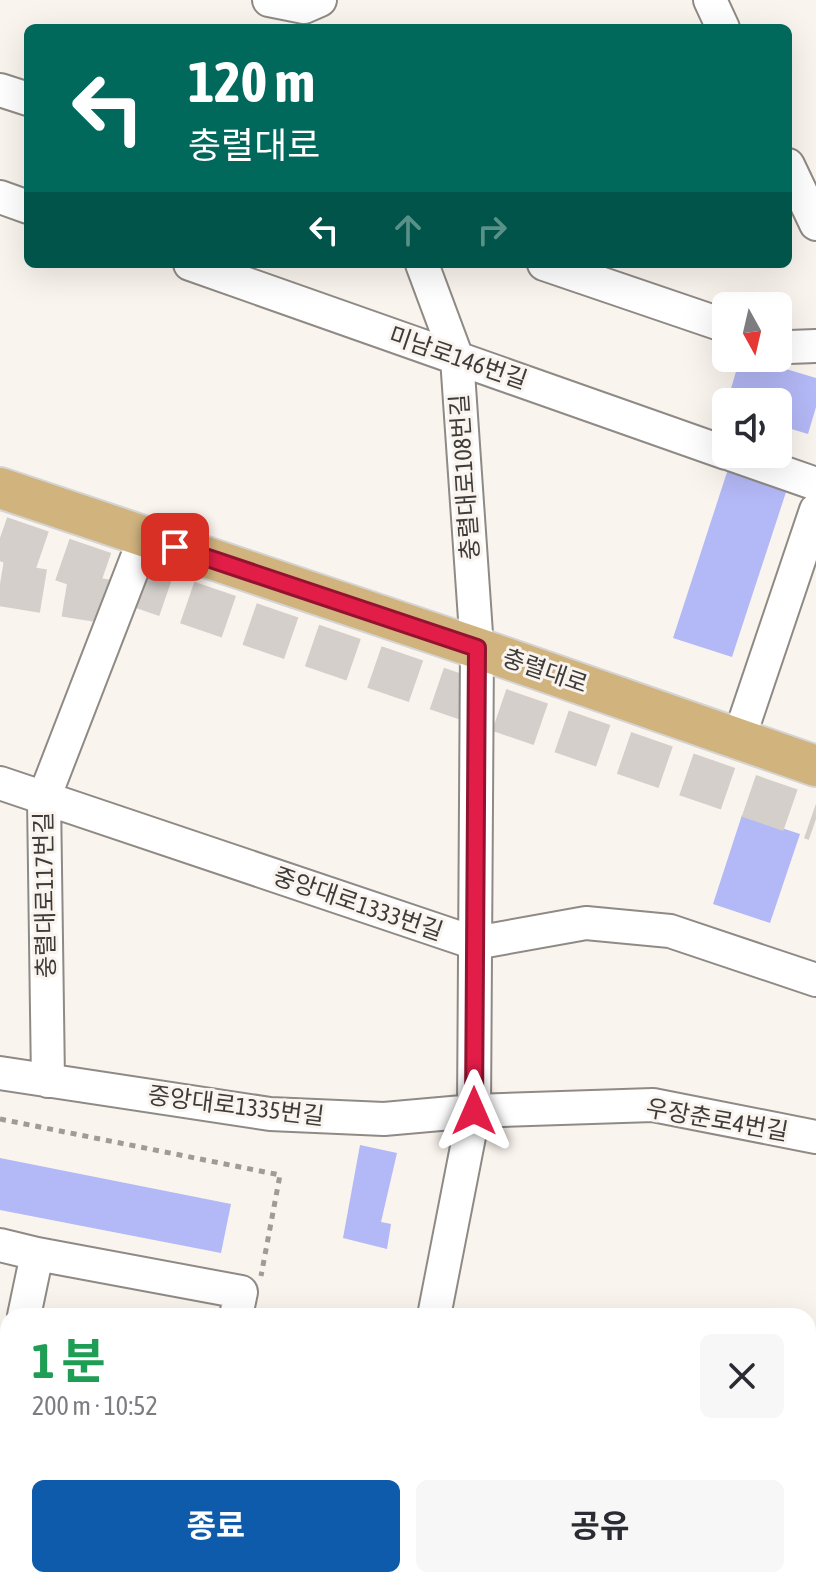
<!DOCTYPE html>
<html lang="ko">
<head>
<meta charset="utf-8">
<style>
	body { margin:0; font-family:"Asap Condensed","Noto Sans KR",sans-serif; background:#f7f7f7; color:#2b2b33; height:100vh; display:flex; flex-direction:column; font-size:30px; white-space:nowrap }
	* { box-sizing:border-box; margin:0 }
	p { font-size:26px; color:#7c7c81 }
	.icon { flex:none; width:44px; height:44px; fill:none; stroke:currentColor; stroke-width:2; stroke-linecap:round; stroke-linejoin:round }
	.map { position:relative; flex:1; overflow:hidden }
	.details { position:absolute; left:0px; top:1308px; width:816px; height:280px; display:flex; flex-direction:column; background:#fff; border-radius:24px 24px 0 0; box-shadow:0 8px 32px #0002 }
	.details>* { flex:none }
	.banner { position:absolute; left:24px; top:24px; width:768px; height:244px; border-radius:12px; box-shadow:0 8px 32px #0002; background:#00695c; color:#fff; overflow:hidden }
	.needle { width:52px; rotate:172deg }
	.tools { position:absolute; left:712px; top:292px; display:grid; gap:16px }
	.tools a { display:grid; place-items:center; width:80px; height:80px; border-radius:12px; background:#fff; box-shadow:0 8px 32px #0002; font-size:40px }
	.pin { position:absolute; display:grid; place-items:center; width:68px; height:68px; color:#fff; margin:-34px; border-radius:16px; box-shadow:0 4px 12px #0006 }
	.me { position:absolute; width:88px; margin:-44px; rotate:0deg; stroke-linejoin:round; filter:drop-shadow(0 0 6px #0008) }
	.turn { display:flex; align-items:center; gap:28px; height:168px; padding:0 32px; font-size:36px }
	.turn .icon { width:104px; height:104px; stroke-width:2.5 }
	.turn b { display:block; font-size:56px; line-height:68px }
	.lanes { display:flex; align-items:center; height:76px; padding:0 32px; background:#0003; justify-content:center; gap:40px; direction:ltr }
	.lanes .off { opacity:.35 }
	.round { display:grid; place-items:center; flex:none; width:84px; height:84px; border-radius:12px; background:#f7f7f7 }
	.head { display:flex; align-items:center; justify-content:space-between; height:136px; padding:0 32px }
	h1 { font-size:48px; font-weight:700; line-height:60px; color:#1e9e55 }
	.action { display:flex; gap:16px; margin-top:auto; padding:16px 32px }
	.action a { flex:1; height:92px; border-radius:12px; background:#0d5baa; color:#fff; font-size:32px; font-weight:700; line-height:92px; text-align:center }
	.action a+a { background:#f7f7f7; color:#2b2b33 }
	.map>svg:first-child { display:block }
	.building { fill:#b3b8f6 }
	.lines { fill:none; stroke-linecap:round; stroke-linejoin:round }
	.highway-tunnel { stroke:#d4cfca; stroke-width:44; stroke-dasharray:44 22; stroke-linecap:butt }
	.minor-casing { stroke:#8f8a85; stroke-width:36 }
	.major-casing { stroke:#d5d4d4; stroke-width:44 }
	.path { stroke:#9f9b97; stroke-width:5; stroke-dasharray:6 6; stroke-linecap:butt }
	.minor { stroke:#fff; stroke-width:32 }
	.major { stroke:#d1b37e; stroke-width:40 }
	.route-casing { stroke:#92132f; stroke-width:20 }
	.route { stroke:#e11d48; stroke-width:14 }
	.labels { text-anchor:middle; stroke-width:6; stroke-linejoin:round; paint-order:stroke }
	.street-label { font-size:24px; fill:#3e3c3a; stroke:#faf4ee }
</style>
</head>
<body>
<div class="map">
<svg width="816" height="1588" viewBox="0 0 816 1588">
	<rect width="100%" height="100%" fill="#faf4ee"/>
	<path class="building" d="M740 358H750L816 378V407L808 434 778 425V402H727Z
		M729 466 788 486 732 657 673 638Z
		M742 815 800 834 770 923 713 904Z
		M360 1145 397 1153 381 1222 391 1224 387 1249 343 1238Z
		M0 1158 231 1204 221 1253 0 1210Z
		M0 1370 8 1372V1422L0 1420Z"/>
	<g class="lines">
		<path class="highway-tunnel" d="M0 538 816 819
			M0 584 128 605"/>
		<g class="minor-casing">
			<path id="minor" d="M269 0 304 7 320 0
				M710 0 723 28
				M0 90 28 99
				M788 165 816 224
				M0 197 28 207
				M190 264 726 453
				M422 264 457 358 477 648 474 1111 434 1316
				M544 264 726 326
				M778 344 789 347 816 346
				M730 454 816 484
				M739 738 816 510
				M0 783 475 943 586 923 670 931 816 980
				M0 1073 270 1114 384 1119 474 1111 653 1105 816 1137
				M48 1081 44 798 145 537
				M0 1245 37 1254 241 1292 236 1316
				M24 1316 37 1254
				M0 1483 2 1471
				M0 1524 8 1525
				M415 1580 416 1588"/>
		</g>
		<g class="major-casing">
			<path id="major" d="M0 488 477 648 816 766"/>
		</g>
		<path class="path" d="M0 1119 280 1175 261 1276
			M256 1588V1580"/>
		<use href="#minor" class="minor"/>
		<use href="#major" class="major"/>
	</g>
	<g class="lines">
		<g class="route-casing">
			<path id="route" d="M175 547 477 648 474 1111"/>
		</g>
		<use href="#route" class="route"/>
	</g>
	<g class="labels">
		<g class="street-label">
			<text transform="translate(458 358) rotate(19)" y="8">미남로146번길</text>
			<text transform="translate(465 477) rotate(-94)" y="8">충렬대로108번길</text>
			<text transform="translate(545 671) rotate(19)" y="8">충렬대로</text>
			<text transform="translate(45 895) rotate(-91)" y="8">충렬대로117번길</text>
			<text transform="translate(358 904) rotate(19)" y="8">중앙대로1333번길</text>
			<text transform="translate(236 1106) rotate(7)" y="8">중앙대로1335번길</text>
			<text transform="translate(717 1120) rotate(10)" y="8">우장춘로4번길</text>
		</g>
	</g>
</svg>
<div class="tools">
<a><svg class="needle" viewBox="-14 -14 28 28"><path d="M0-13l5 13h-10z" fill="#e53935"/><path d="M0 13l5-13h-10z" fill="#7c7c81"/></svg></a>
<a><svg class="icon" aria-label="sound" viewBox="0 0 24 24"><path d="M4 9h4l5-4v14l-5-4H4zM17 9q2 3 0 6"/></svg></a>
</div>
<div class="pin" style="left:175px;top:547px;background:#d93025"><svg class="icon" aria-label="arrive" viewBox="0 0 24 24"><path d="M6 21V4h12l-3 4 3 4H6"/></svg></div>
<svg class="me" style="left:474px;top:1111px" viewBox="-20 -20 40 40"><path d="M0-17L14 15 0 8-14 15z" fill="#e11d48" stroke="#fff" stroke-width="4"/></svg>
<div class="banner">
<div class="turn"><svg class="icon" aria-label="left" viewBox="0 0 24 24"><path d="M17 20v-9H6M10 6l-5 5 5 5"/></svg><div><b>120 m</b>충렬대로</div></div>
<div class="lanes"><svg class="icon" aria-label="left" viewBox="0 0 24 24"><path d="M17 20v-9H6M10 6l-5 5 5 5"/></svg><svg class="icon off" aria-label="ahead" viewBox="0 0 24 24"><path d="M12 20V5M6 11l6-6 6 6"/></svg><svg class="icon off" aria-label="right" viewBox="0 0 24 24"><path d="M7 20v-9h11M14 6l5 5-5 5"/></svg></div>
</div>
<section class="details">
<div class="head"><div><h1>1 분</h1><p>200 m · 10:52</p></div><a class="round"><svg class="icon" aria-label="close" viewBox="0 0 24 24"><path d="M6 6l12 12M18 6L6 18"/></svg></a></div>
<div class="action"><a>종료</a><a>공유</a></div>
</section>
</div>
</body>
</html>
